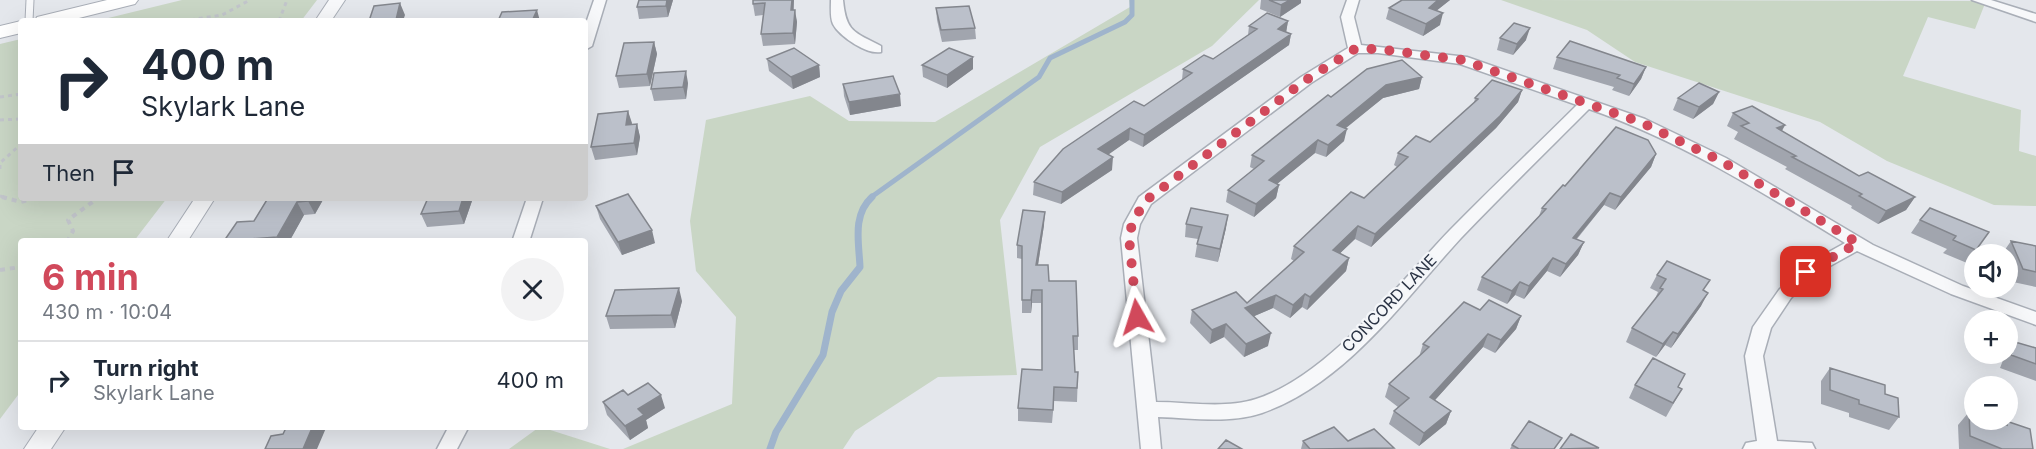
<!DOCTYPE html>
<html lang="en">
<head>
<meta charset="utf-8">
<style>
	body { margin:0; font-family:Inter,sans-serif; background:#f2f2f3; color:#1f2937; height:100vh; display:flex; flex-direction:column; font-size:22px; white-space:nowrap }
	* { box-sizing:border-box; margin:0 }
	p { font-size:20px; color:#747a83 }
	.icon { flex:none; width:33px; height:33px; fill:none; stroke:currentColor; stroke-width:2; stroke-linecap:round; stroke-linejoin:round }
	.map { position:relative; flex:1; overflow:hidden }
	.drawer { position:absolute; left:18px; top:238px; width:570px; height:192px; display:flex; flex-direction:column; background:#fff; border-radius:6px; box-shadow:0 6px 24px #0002 }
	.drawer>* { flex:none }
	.banner { position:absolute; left:18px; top:18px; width:570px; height:183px; border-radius:6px; box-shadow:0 6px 24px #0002; background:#fff; color:#1f2937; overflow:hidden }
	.tools { position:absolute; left:1964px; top:244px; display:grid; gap:12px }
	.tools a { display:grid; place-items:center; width:54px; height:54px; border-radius:50%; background:#fff; box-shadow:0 6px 24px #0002; font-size:30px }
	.pin { position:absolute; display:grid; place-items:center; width:51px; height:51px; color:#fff; margin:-26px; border-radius:12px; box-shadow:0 3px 9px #0006 }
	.me { position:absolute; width:66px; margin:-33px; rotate:354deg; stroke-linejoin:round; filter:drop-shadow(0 0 4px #0008) }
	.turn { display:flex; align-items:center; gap:21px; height:126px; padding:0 24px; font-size:27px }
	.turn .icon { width:78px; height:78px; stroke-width:2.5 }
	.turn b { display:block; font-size:42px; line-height:51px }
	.then { display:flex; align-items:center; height:57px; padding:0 24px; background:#0003; gap:12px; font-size:22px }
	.round { display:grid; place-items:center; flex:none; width:63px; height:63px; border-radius:32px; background:#f2f2f3 }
	.headline { display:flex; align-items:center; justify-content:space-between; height:102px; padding:0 24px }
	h1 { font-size:36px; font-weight:700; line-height:45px; color:#d1495b }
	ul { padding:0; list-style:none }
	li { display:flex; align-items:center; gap:18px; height:78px; padding:0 24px; border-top:2px solid #e0e1e3 }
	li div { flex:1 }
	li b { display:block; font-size:22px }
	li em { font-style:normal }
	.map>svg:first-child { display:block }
	.green { fill:#c9d6c5 }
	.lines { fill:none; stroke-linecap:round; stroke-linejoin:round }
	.stream-far1 { stroke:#9fb4cc; stroke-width:5 }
	.stream { stroke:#9fb4cc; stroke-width:7 }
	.service-casing { stroke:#a9aeb7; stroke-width:9 }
	.minor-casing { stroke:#a9aeb7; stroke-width:3 }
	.tertiary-casing { stroke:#a9aeb7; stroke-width:2 }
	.secondary-casing { stroke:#a9aeb7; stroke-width:2 }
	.path-far1 { stroke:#c2c5cb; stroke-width:3; stroke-dasharray:4 4; stroke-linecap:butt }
	.path { stroke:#c2c5cb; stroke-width:4; stroke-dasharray:5 5; stroke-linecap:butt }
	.service { stroke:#f7f8fa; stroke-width:7 }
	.minor { fill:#f7f8fa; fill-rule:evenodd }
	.tertiary { fill:#f7f8fa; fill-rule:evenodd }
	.secondary { fill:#fff; fill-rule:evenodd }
	.wall { fill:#a1a5ae }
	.shaded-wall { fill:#83868d }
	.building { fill:#bbc0ca; stroke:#83868d; stroke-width:1.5 }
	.route { stroke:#d1495b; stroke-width:10; stroke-dasharray:0 18 }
	.labels { text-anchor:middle; stroke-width:4.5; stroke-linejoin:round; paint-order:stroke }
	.street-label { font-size:16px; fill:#2b3445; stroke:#f4f6f9 }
</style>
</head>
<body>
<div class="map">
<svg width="2036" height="449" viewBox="0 0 2036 449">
	<rect width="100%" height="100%" fill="#e4e7ec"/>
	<path class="green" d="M182 0H317L301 21H96Z
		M1129 0H1259L1212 46 1040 147 1000 220 1017 375 938 377 855 431 843 449H623L732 404 736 317 696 271 690 221 706 120 810 96 849 121 935 122 1130 7Z
		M1501 0 1986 1 1975 29 1928 17 1903 76 2021 110 2019 151 2036 156V206L1994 205 1887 161 1820 122 1635 62 1587 30Z
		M21 39V198H167L134 241 21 242V391L0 419V44Z
		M538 428H544L610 449H509Z"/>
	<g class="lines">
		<path class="stream-far1" d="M870 198 1039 77 1050 58 1125 22 1132 15V0"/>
		<path class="stream" d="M770 449 776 432 823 355 832 312 841 291 860 267C859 243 852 215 872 197"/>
		<g class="service-casing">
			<path id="service" d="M29 21 30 0"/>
		</g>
		<g class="minor-casing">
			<path id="minor" d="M594 0H606L592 46 585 50V26Z
				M831 0H843C846 32 854 32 881 46V52C867 55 839 36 833 24 830 18 831 7 831 0Z
				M1347 0H1359L1354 17 1361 45 1467 57 1645 119 1726 158 1873 245 1963 286 2036 312V325L1951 294 1857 251 1812 276 1791 298 1771 328 1763 356 1777 441 1812 443 1815 449H1743L1746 443 1757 441 1745 356 1753 327 1779 290 1800 268 1845 243C1762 192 1681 141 1589 109 1546 152 1503 194 1461 238 1403 301 1345 384 1262 413 1229 424 1191 418 1158 417L1161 449H1141L1121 238 1124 224 1139 197 1301 77 1348 48 1341 17ZM1358 53H1378L1460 64 1577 105C1535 147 1492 187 1450 230 1398 284 1328 376 1256 399 1225 409 1188 402 1156 402L1137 238 1140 224 1151 204 1311 83Z
				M1972 0H1991L2036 14V22Z
				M527 198H543L529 242H512Z
				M448 428H468L457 449H437Z"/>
		</g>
		<g class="tertiary-casing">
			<path id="tertiary" d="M329 0H345L331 21H315Z
				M195 198H215L187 242H166Z
				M38 428H65L51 449H24Z"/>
		</g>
		<g class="secondary-casing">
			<path id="secondary" d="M107 0H138L135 4 67 21H35L37 17Z
				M21 21V33L0 38V26Z"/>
		</g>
		<path class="path-far1" d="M183 21 222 15 250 0
			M279 21 287 0
			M0 97 21 94
			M0 120 21 119
			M0 169V163L21 144
			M0 196 7 198"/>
		<path class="path" d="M2 197 21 202 36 198
			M67 242 73 231 68 220 98 198
			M0 270 21 267"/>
		<use href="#service" class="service"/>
		<use href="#minor" class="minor"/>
		<use href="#tertiary" class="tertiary"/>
		<use href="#secondary" class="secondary"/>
	</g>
	<path class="wall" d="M673 0 668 17 639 19 637 7Z
		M753 0H794V10L797 22 795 44 763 46 761 34 763 15 755 16 753 4Z
		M1261 0H1301V3L1280 17 1260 9Z
		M1402 0H1450L1436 11 1440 25 1423 36 1386 19 1389 8Z
		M936 8 975 28 976 39 942 42 937 20Z
		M1288 21 1286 32 1291 34 1289 45 1143 147 1129 140 1108 154 1112 170 1061 204 1033 195 1034 182 1182 80 1183 69 1213 59 1248 35 1249 26Z
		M1500 38 1526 40 1513 55 1497 50Z
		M654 42 657 54 650 86 619 88 616 76Z
		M973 57V69L947 88 923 77 922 65Z
		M1557 57 1646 67 1641 79 1629 96 1612 90 1614 87 1553 69Z
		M767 59 819 65 820 77 793 89 769 71Z
		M1422 77 1419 89 1383 98 1345 128 1344 141 1326 157 1315 153 1277 184 1279 185 1276 198 1254 217 1226 202 1228 190 1254 169 1250 167 1252 155 1331 97Z
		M688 83 686 99 654 101 651 89Z
		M843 84 901 106 850 115 844 96Z
		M1522 90 1518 102 1496 128 1371 247 1355 239 1340 253 1349 258 1346 271 1307 310 1302 307 1290 318 1273 308 1254 316 1268 346 1244 357 1224 337 1210 344 1190 323 1192 310 1247 303 1294 261 1291 259 1294 246 1364 198 1397 167 1394 165 1398 153 1430 142 1474 103 1475 98Z
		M1719 92 1713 104 1693 119 1673 110 1678 98Z
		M628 111 631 125 637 124 640 137 637 155 595 160 591 147Z
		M1733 113 1785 125 1782 131 1859 176 1915 197 1906 210 1878 224 1851 208 1852 206 1785 169 1787 167 1734 139 1738 132 1727 126Z
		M1656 154 1651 167 1615 210 1604 205 1577 239 1584 242 1578 255 1560 277 1547 271 1524 299 1515 295 1507 304 1477 290 1482 277 1539 216 1542 208Z
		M268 198H324L315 214 304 215 289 242H225L224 241 254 221Z
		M473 198 464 224 427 227 421 214Z
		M596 206 655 243 622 255 600 219Z
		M1920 220 1989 232 1967 263 1943 253 1947 249 1911 233Z
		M1186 224 1226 228 1218 262 1195 257 1198 239 1185 237Z
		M1044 225 1038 265 1049 281 1078 336V350H1074L1075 372H1078L1077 402 1054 401 1052 423 1018 421V408L1042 370 1041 303H1032L1031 313H1022V259L1017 258V245Z
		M2011 241 2036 246V287L2013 282 2007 268V255L2002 254Z
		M1657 275 1704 291 1701 306 1671 348 1665 345 1656 357 1626 342 1632 328 1654 301 1658 292 1650 288Z
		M682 301 675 328 610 329 606 316Z
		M1480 310 1521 316 1516 329 1495 353 1483 347 1435 400 1451 411 1446 424 1419 446 1389 424 1394 411 1398 407 1385 397 1389 384 1419 357 1423 344Z
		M2015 342 2036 348V381L2000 368 2005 355 2007 354V352Z
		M1830 368 1885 394 1899 417 1889 430 1849 417V413L1821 404V381Z
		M1635 385 1678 387 1682 389 1666 417 1629 398Z
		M603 402 665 408 646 420 648 428 630 440 607 415Z
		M1969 412 2004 424 2006 421 2033 449H1959L1958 425Z
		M1303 441H1348L1394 449H1301Z
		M1512 445 1556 449H1510Z"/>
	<path class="shaded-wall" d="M667 0H673L668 17 666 6Z
		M792 0H794L792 22 791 10Z
		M1290 0H1301V3L1280 17 1281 5Z
		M1438 0H1450L1426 19 1429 8Z
		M400 3 405 15 403 21H387Z
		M537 10 540 21H532Z
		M795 10 797 22 795 44 793 33Z
		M1443 13 1440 25 1423 36 1426 24Z
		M1288 21 1286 33 1278 29Z
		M1530 28 1526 40 1513 55 1517 44Z
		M1291 34 1289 45 1143 147 1144 135Z
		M654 42 657 54 650 86 647 74Z
		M973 57V69L947 88V75Z
		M819 65 820 77 793 89 791 77Z
		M1646 67 1641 79 1629 96 1634 84Z
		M686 71 688 83 686 99 683 87Z
		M1422 77 1419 89 1383 98 1335 137 1337 125 1386 85Z
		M1522 90 1518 102 1496 128 1371 247 1375 234Z
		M1719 92 1713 104 1693 119 1699 107Z
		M900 94 901 106 850 115 849 102Z
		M628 111 632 123 630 138 626 125Z
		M637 124 640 137 637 155 634 143Z
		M1785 125 1778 137 1777 128Z
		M1130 128 1129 140 1098 162V149Z
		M1347 129 1344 141 1326 157 1328 145Z
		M1318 140 1315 153 1266 193 1269 180Z
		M1656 154 1651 167 1615 210 1621 197Z
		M1113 157 1112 170 1061 204 1062 192Z
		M1279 185 1276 198 1254 217 1256 204Z
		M1610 193 1604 205 1567 250 1573 238Z
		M1915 197 1906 210 1878 224 1886 211Z
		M310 198H324L315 214 308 201Z
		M463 198H473L464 224 459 211Z
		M297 202 304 215 289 242H279L277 237Z
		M1045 212 1044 225 1036 278V265Z
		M1228 215 1226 228 1218 262 1220 249Z
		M1358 226 1355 239 1330 263 1333 250Z
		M652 230 655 243 622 255 618 242Z
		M1584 242 1578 255 1560 277 1566 264Z
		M1349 258 1346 271 1307 310 1310 297Z
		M1553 258 1547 271 1524 299 1529 286Z
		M1520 282 1515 295 1507 304 1512 291Z
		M679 288 682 301 675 328 671 315Z
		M1032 290V303L1031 313V300Z
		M1708 293 1701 306 1671 348 1678 334Z
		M1305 294 1302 307 1290 318 1293 305Z
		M1276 295 1273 308 1243 321 1245 308Z
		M1521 316 1516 329 1495 353 1501 340Z
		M1226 324 1224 337 1210 344 1212 330Z
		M1673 332 1665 345 1656 357 1663 344Z
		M1271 333 1268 346 1244 357 1246 344Z
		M1488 334 1483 347 1426 410 1430 397Z
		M661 395 665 408 646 420 648 428 630 440 625 426 638 409Z
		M1451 411 1446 424 1419 446 1424 433Z
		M312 428H326L317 449H303Z"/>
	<path class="building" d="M639 0H667L666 6 637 7Z
		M753 0H792L791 10H795L793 33 761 34 765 3 753 4Z
		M1269 0H1290L1281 5Z
		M1402 0H1438L1429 8 1443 13 1426 24 1389 8Z
		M400 3 396 20 387 21H369L374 6Z
		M969 6 975 28 941 30 936 8Z
		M537 10 532 21H498L502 12Z
		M1267 13 1288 21 1278 29 1291 34 1144 135 1130 128 1098 149 1113 157 1062 192 1034 182 1063 149 1134 101 1144 106 1192 73 1183 69 1204 55 1213 59 1257 29 1249 26Z
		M1514 23 1530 28 1517 44 1500 38Z
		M1570 41 1646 67 1634 84 1617 78 1620 75 1557 57Z
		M654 42 647 74 616 76 624 43Z
		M794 48 819 65 791 77 767 59Z
		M949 48 973 57 947 75 922 65Z
		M1402 60 1422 77 1386 85 1337 125 1347 129 1328 145 1318 140 1269 180 1279 185 1256 204 1228 190 1264 161 1252 155 1328 95 1331 97 1367 69Z
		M686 71 683 87 651 89 654 73Z
		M893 76 900 94 849 102 843 84Z
		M1492 80 1522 90 1500 116 1375 234 1358 226 1333 250 1349 258 1310 297 1305 294 1293 305 1276 295 1245 308 1271 333 1246 344 1226 324 1212 330 1192 310 1236 292 1247 303 1304 252 1294 246 1351 192 1364 198 1408 157 1398 153 1416 136 1430 142 1478 99 1475 98Z
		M1699 83 1719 92 1699 107 1678 98Z
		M1752 106 1785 125 1777 128 1859 176 1868 172 1915 197 1886 211 1859 196 1862 194 1792 157 1796 156 1741 126 1749 123 1733 113Z
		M628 111 626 125 637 124 634 143 591 147 598 114Z
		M1616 127 1648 140 1656 154 1621 197 1610 193 1573 238 1584 242 1566 264 1553 258 1529 286 1520 282 1512 291 1482 277 1546 209 1542 208 1563 185 1565 186Z
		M628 194 652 230 618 242 596 206Z
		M268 198H310L308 201 297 202 277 237 224 241 237 222 254 221Z
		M428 198H463L459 211 421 214Z
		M1191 208 1228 215 1220 249 1197 244 1202 227 1186 224Z
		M1930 208 1989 232 1976 250 1953 240 1956 236 1920 220Z
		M1023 210 1045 212 1036 265H1048L1049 281H1076L1078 336H1073L1075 372H1078L1077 388 1054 387 1053 410 1018 408 1022 369 1042 370V290H1032L1031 300H1022V246L1017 245Z
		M2011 241 2036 246V272L2023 269Z
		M1667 261 1710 280 1703 290 1708 293 1678 334 1673 332 1663 344 1632 328 1663 289 1660 288 1666 279 1657 275Z
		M679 288 671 315 606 316 615 290Z
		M1489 300 1521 316 1501 340 1488 334 1430 397 1451 411 1424 433 1394 411 1409 398 1389 384 1429 347 1423 344 1464 302 1480 310Z
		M2015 342 2036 348V364L2011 355Z
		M1653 358 1685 374 1678 387 1682 389 1673 403 1635 385Z
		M1830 368 1885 385V394L1898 398 1899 417 1859 404V400L1830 390Z
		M648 383 661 395 638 409 644 415 625 426 603 402 623 390 628 395Z
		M1969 412 1974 414V420H1993L2007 425 2006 421 2030 429 2033 449H2002L1970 436Z
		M1529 421 1562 438 1554 449H1519L1512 445Z
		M1334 427 1348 441 1374 429 1394 448 1310 449 1303 441Z
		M286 428H312L303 449H265L271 436 283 434Z
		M1571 434 1599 448 1560 449Z
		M1226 440 1242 449H1218Z"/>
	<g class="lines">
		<path class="route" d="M1137 317 1129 238 1132 224 1145 201 1306 80 1355 49H1378L1462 60 1640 122 1721 161 1858 243 1806 272"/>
	</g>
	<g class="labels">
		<g class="street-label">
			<text transform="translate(1389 303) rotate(-46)" y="6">CONCORD LANE</text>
		</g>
	</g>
</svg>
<div class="tools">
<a><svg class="icon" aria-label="sound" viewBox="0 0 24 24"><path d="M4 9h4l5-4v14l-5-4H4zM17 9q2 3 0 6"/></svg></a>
<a>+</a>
<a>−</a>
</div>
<div class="pin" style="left:1806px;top:272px;background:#d93025"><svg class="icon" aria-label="arrive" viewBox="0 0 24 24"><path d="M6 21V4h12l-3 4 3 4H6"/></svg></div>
<svg class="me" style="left:1137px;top:317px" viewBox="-20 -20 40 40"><path d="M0-17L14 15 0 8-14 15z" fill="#d1495b" stroke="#fff" stroke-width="4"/></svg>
<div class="banner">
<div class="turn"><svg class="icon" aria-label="right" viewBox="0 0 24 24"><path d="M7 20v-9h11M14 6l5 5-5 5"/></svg><div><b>400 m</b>Skylark Lane</div></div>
<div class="then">Then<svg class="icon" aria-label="arrive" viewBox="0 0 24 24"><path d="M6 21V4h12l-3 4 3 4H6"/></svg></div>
</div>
<section class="drawer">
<div class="headline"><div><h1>6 min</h1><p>430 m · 10:04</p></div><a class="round"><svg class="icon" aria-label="close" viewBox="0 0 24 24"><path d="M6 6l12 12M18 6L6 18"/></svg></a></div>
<ul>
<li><svg class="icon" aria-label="right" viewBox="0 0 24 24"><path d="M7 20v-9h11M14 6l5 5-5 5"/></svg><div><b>Turn right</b><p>Skylark Lane</p></div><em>400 m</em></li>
</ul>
</section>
</div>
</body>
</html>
